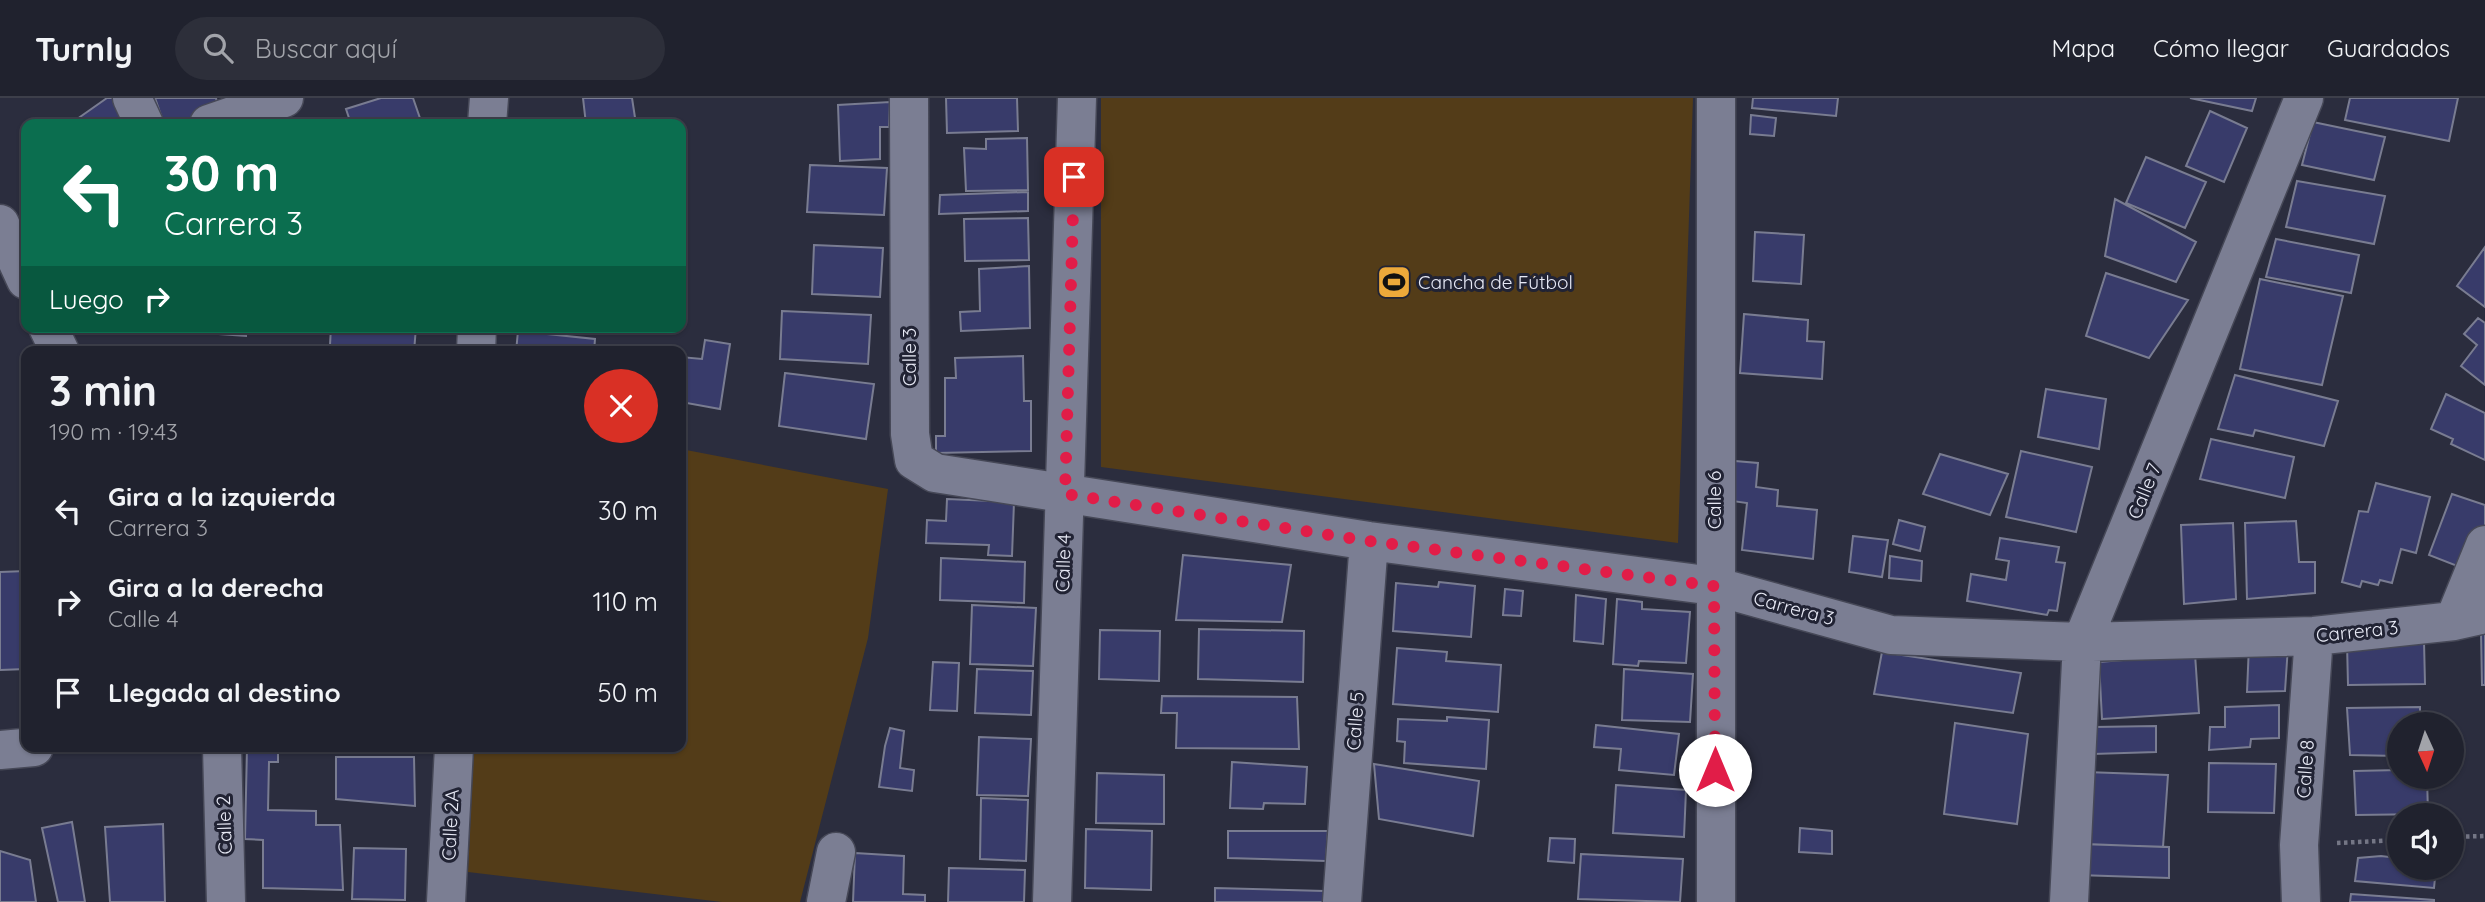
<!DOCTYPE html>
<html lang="es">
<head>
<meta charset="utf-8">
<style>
	body { margin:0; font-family:Quicksand,sans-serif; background:#2d2f3a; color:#f1f3f6; height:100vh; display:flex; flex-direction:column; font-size:26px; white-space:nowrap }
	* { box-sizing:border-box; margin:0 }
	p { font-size:23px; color:#a2a4aa }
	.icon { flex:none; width:38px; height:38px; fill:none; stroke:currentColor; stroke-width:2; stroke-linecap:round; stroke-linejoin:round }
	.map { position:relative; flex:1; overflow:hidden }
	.drawer { position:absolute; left:21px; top:248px; width:665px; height:406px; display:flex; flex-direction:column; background:#20222e; border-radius:14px; box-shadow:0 2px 5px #0004,0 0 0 2px #3d3f4a }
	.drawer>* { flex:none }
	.hud { position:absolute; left:21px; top:21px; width:665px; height:214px; border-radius:14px; box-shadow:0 2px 5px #0004,0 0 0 2px #3d3f4a; background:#0b6e4f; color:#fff; overflow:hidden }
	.needle { width:46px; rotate:177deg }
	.buttons { position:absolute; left:2387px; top:614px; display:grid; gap:14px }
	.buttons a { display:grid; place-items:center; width:77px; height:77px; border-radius:50%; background:#20222e; box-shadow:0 2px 5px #0004,0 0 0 2px #3d3f4a; font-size:35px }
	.pin { position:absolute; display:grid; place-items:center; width:60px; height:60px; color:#fff; margin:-30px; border-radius:14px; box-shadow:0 4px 10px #0006 }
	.me { position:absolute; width:77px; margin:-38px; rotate:0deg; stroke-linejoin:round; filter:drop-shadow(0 0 5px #0008) }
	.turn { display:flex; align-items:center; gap:24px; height:147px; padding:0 28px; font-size:32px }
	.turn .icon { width:91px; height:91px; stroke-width:2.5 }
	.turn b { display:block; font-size:49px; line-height:60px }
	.then { display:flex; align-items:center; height:66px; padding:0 28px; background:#0003; gap:14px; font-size:26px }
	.round { display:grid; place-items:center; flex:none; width:74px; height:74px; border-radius:37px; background:#2d2f3a }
	.summary { display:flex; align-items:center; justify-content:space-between; height:119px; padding:0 28px }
	h1 { font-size:42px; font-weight:700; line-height:52px }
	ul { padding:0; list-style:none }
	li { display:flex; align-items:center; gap:21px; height:91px; padding:0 28px }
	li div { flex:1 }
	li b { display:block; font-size:26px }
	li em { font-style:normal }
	header { display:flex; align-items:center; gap:42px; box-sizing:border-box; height:98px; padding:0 35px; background:#20222e; border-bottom:2px solid #3d3f4a }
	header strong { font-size:33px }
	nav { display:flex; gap:38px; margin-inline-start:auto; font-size:24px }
	.search { width:490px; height:63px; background:#2d2f3a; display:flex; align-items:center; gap:18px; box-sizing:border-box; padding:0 24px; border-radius:38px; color:#a2a4aa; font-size:26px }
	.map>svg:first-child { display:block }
	.green { fill:#533c18 }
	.building { fill:#383b6a; stroke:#797c91; stroke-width:2 }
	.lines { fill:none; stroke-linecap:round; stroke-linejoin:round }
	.minor-casing { stroke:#464857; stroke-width:41 }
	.path { stroke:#747685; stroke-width:4.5; stroke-dasharray:3.5 3.5; stroke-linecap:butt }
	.minor { stroke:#7b7e93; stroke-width:38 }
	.route { stroke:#e11d48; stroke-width:12; stroke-dasharray:0 21.6 }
	.labels { text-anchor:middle; stroke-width:6; stroke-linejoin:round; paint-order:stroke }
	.poi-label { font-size:19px; fill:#e7e9f5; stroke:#212334; text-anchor:start }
	.street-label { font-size:19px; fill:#e7e9f5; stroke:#212334 }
</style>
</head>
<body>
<header>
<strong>Turnly</strong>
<div class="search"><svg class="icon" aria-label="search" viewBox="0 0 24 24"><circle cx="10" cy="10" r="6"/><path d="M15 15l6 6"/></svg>Buscar aquí</div>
<nav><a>Mapa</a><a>Cómo llegar</a><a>Guardados</a></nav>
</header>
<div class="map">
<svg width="2485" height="804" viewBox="0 0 2485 804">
	<rect width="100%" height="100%" fill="#2b2d3e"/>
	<path class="green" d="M1101 0H1693L1678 445 1101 369Z
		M681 351 888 391 868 540 800 804H722L468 774 474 649H681Z"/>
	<path class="building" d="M107 0H119L132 26H70Z
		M155 0H216L219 13 174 26H164Z
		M381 0H413L422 26H351L346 11Z
		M583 0H632L636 26H586Z
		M946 0H1017L1018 33 947 35Z
		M1753 0H1838L1836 18 1752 10Z
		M2190 0H2256L2252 13Z
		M2350 0H2458L2449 43 2345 22Z
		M890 4 889 29H880V61L840 63 838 7Z
		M2210 13 2247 30 2224 84 2186 68Z
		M1751 17 1776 20 1774 38 1750 36Z
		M2313 24 2385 39 2374 82 2302 67Z
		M1027 40 1028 92 966 93 964 50 986 51V41Z
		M2146 59 2206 84 2185 130 2126 105Z
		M810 67 887 70 884 117 807 114Z
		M2297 83 2385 98 2374 146 2286 129Z
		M1028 94V113L939 116 940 97Z
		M2115 101 2196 144 2176 184 2105 158Z
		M1028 120 1029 162 965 163 964 121Z
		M1755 134 1804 137 1801 186 1753 183Z
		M2276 141 2359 157 2351 195 2266 179Z
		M814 147 883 150 880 199 812 196Z
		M2485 149V209L2457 188Z
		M1029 168 1030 230 961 233 960 214 980 213 979 171Z
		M2106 175 2188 202 2149 260 2086 238Z
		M2260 181 2343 198 2322 287 2240 271Z
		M782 213 871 217 868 266 780 261Z
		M1744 216 1808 222 1807 243 1824 244 1822 281 1740 275Z
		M2478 220 2485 225V287L2461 268 2477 247 2464 236Z
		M176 229H246V238L176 233Z
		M331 229H416L414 254 330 247Z
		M518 233 595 241 594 254H516Z
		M705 242 730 246 720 311 681 304V259L702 261Z
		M1023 258 1024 303H1031V353L936 355V338H945V280H956L955 260Z
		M785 275 874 286 866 341 779 328Z
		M2235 277 2338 303 2324 348 2255 332 2253 338 2218 331Z
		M2046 291 2106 301 2099 351 2038 339Z
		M2446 296 2485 315V362L2451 346 2453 341 2431 331Z
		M2211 341 2294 359 2285 400 2200 381Z
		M2021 353 2092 369 2076 434 2006 419Z
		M1940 356 2008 376 1990 417 1923 396Z
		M1735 363 1758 365 1756 389 1778 392 1777 408 1817 412 1813 461 1742 452 1747 405 1732 403Z
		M2376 385 2430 399 2416 455 2401 451 2392 485 2380 482 2378 487 2362 483 2360 489 2342 484 2359 413 2368 414Z
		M2452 396 2485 407V433L2470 473 2429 457Z
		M947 401 1014 404 1012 458 988 457 989 447 926 445 927 422 946 423Z
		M1899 422 1925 429 1920 453 1893 446Z
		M2296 423 2299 464H2315V495L2247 501 2245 425Z
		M2233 425 2236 501 2184 506 2181 427Z
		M1853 438 1888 442 1882 479 1849 474Z
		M2000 440 2059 449 2056 464 2065 465 2057 513 2049 512 2047 517 1967 503 1971 476 2006 482 2009 463 1996 461Z
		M1183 457 1291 467 1282 524 1176 522Z
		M1890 458 1922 463 1921 483 1889 480Z
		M941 460 1025 464 1024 505 940 502Z
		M26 473V571L0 572V474Z
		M1439 484 1475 488 1471 539 1393 533 1396 485 1438 489Z
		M1505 491 1523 493 1521 518 1503 517Z
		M1576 497 1606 501 1603 546 1574 543Z
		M1617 501 1642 504V511L1690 514 1686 565 1639 563 1638 568 1613 566Z
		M972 507 1036 510 1033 568 970 566Z
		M1199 531 1304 533 1303 584 1198 581Z
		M1100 532 1160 533 1159 583 1099 581Z
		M2481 534H2485V587H2482Z
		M2424 543 2425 586 2348 587 2347 545Z
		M2249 547 2288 548 2285 593 2247 594Z
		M1397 550 1447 554 1446 563 1501 567 1498 614 1393 606Z
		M1882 554 2021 575 2013 615 1874 596Z
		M2195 556 2199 615 2102 621 2099 564Z
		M933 564 959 565 957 613 930 612Z
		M977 571 1033 573 1031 617 975 615Z
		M1624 571 1693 576 1690 624 1622 622Z
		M1162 598 1297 599 1299 651 1176 650 1177 615H1161Z
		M2279 607V640L2251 641 2250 649 2209 652 2210 629H2225V609Z
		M2420 609V626H2399V658L2350 657 2347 610Z
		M1447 619 1489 622 1486 671 1404 665 1405 644 1397 643 1398 621 1447 623Z
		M1955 625 2028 636 2017 726 1944 716Z
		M1596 627 1679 636 1674 677 1619 672 1621 651 1594 649Z
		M2156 628V654L2093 656 2094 629Z
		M890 630 904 633 900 670 914 672 912 693 879 689 885 648Z
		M979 639 1031 641 1028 698 977 697Z
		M247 649H278V664H269L268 712 316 713V727H340L343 792 263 790V742L245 741Z
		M336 659H414L415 708 336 701Z
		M1232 664 1307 669 1305 706 1264 705 1263 711 1230 710Z
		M2209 665 2276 666 2274 715 2208 714Z
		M1374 666 1479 683 1473 738 1379 721Z
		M2399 672V679H2427L2428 716 2356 717 2354 673Z
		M2086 674 2168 677 2163 749 2086 746Z
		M1097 675 1164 677V726L1096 725Z
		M1616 687 1686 692 1684 739 1613 735Z
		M981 700 1028 702 1026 763 980 761Z
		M72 724 85 804H58L42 730Z
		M163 726 165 804H110L105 729Z
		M1800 730 1832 733V756L1799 754Z
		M1086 731 1152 733 1151 792 1085 790Z
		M1228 733H1328L1326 763 1228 760Z
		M1550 740 1575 741 1574 765 1548 763Z
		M2080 746 2169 749V780L2078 777Z
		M354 750 406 751 405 802 352 801Z
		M0 753 30 762 36 804H0Z
		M855 755 904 758 903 796 925 797V804H853Z
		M1581 756 1683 761 1680 804 1578 801Z
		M2398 756 2399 770H2436L2434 790 2355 783 2358 760 2381 758 2397 760Z
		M949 770 1025 772 1024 804H948Z
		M1215 790 1324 793 1323 804H1215Z
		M2351 796 2434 802V804H2350Z"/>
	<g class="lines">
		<g class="minor-casing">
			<path id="minor" d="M132 0 144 26
				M909 0 910 336 914 362 935 375 1369 443 1714 488 1891 537 2082 544 2314 538 2454 523 2485 516
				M1716 0V804
				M209 26 284 0
				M487 26 489 0
				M0 126 26 182
				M48 229 60 254
				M476 254 477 229
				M2454 523 2485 447
				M222 649 226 804
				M0 652 34 649
				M446 804 454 649
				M826 804 836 754
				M1052 804 1077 0
				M1342 804 1369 443
				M2069 804 2082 544 2304 0
				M2301 804 2299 747 2314 538"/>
		</g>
		<path class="path" d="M2452 739 2485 738
			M2337 745 2399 742"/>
		<use href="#minor" class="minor"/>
	</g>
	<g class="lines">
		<path class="route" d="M1074 79 1065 396 1369 443 1714 488 1715 672"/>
	</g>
	<defs>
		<g id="stadium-square" transform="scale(1.75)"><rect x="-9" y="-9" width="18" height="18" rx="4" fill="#eca93a" stroke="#212334"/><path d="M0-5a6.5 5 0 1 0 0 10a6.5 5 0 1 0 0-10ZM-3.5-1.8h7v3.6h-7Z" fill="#111"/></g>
	</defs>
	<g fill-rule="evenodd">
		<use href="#stadium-square" x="1394" y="184"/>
	</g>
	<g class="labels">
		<g class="poi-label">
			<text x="1418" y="191">Cancha de Fútbol</text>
		</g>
		<g class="street-label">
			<text transform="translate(909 259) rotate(-90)" y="7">Calle 3</text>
			<text transform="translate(2144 393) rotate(-68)" y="7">Calle 7</text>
			<text transform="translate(1714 402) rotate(-90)" y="7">Calle 6</text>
			<text transform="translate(1063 465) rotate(-88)" y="7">Calle 4</text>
			<text transform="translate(1794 510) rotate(15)" y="7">Carrera 3</text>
			<text transform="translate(2357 533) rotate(-6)" y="7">Carrera 3</text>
			<text transform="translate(1355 623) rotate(-86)" y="7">Calle 5</text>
			<text transform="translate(2305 671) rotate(-86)" y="7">Calle 8</text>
			<text transform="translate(224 727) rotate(-92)" y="7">Calle 2</text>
			<text transform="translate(450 727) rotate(-87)" y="7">Calle 2A</text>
		</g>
	</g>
</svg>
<div class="buttons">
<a><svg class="needle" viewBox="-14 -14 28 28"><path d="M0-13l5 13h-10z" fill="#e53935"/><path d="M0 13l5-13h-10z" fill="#a2a4aa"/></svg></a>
<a><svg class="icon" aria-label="sound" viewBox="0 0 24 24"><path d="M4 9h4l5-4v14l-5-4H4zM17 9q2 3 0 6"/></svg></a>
</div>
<div class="pin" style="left:1074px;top:79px;background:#d93025"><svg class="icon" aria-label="arrive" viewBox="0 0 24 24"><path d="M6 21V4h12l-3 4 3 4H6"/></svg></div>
<svg class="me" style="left:1715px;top:672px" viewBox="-20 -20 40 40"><circle r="19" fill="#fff"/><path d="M0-13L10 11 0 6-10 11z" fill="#e11d48"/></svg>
<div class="hud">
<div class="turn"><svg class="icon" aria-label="left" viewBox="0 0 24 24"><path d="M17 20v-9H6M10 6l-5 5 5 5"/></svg><div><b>30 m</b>Carrera 3</div></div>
<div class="then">Luego<svg class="icon" aria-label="right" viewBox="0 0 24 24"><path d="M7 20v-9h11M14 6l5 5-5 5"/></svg></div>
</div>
<section class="drawer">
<div class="summary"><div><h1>3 min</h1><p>190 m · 19:43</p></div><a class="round" style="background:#d93025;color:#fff"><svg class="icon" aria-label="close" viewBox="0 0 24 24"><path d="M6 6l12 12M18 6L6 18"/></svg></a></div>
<ul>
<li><svg class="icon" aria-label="left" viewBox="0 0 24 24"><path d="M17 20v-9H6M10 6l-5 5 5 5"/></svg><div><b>Gira a la izquierda</b><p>Carrera 3</p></div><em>30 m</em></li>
<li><svg class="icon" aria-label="right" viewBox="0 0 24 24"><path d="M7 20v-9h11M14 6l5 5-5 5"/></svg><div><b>Gira a la derecha</b><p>Calle 4</p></div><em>110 m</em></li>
<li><svg class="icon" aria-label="arrive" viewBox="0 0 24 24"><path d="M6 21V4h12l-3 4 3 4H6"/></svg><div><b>Llegada al destino</b></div><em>50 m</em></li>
</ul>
</section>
</div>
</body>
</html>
